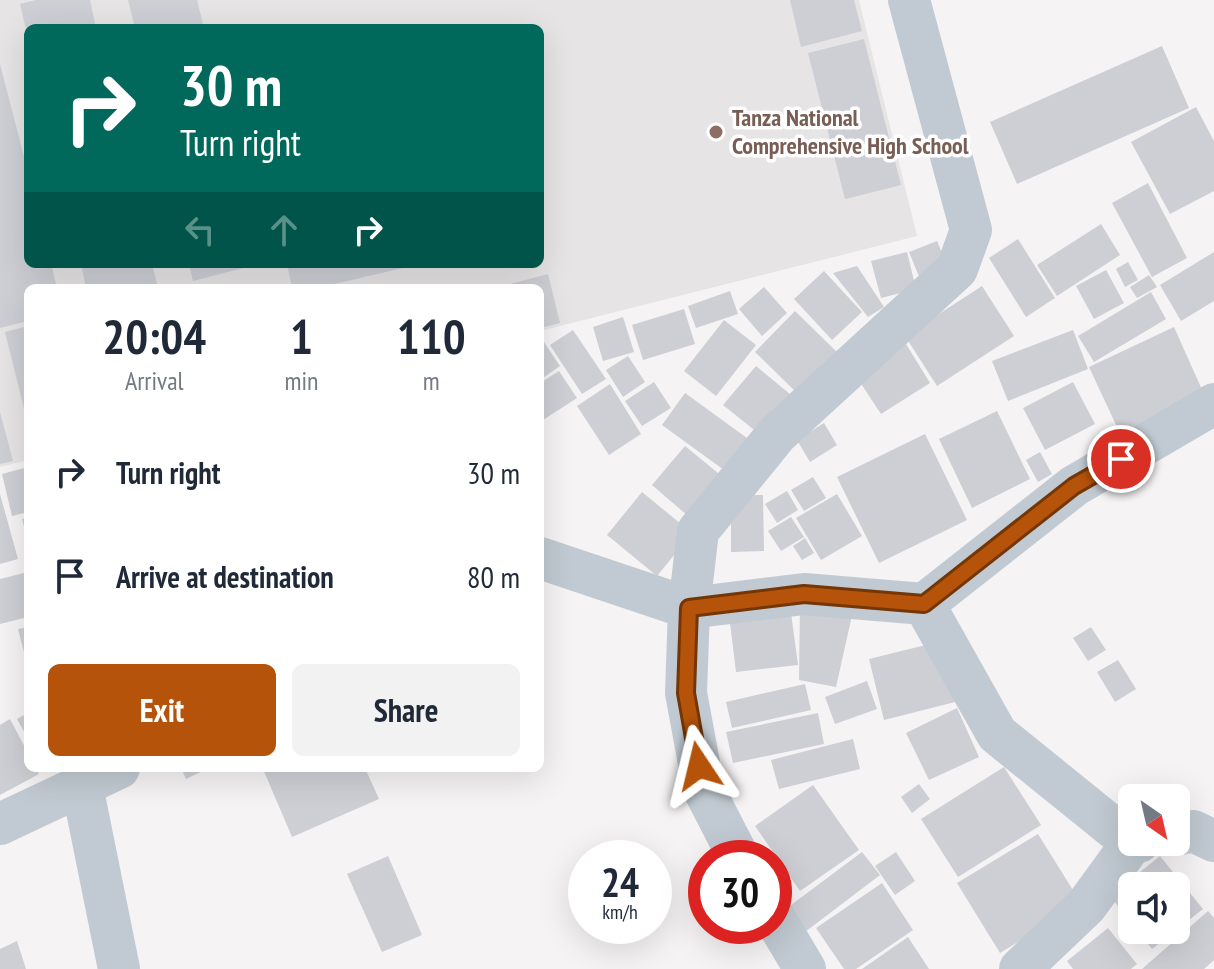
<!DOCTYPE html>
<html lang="en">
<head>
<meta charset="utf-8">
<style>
	body { margin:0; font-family:"PT Sans Narrow",sans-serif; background:#f2f2f3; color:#1f2937; height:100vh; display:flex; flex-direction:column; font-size:30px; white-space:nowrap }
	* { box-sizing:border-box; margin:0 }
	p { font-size:26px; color:#747a83 }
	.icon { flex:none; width:44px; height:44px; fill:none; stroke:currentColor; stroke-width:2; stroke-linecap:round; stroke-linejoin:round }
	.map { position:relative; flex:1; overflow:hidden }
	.side { position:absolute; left:24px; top:284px; width:520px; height:488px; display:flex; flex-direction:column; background:#fff; border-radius:12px; box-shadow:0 8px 32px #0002 }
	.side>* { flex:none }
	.banner { position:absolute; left:24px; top:24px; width:520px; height:244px; border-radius:12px; box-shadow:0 8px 32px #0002; background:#00695c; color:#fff; overflow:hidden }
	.needle { width:52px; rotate:146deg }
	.buttons { position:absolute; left:1118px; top:784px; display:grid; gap:16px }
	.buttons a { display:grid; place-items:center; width:72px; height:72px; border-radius:12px; background:#fff; box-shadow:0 8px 32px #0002; font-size:40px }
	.speed { position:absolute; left:568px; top:840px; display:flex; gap:16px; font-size:40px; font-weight:700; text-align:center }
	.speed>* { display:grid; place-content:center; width:104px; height:104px; border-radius:50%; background:#fff; box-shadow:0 8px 32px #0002; line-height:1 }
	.speed small { font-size:20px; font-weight:400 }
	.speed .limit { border:12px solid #d22; background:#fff; color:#111 }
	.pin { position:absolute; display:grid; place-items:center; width:68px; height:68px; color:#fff; margin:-34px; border:4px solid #fff; border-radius:50%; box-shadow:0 2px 8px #0007 }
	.me { position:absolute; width:88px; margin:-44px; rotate:350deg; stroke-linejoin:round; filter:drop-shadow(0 0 6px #0008) }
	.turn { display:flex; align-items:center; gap:28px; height:168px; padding:0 24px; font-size:36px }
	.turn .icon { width:104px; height:104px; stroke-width:2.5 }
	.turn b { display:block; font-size:56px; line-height:68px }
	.lanes { display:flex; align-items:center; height:76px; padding:0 24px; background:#0003; justify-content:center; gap:40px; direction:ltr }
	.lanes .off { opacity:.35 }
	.eta { display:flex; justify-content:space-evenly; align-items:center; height:136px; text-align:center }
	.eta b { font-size:48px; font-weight:600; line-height:56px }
	.cta { display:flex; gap:16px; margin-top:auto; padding:16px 24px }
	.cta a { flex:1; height:92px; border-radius:12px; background:#b45309; color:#fff; font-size:32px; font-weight:600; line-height:92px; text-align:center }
	.cta a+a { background:#f2f2f3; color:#1f2937 }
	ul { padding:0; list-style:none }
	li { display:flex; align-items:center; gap:24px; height:104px; padding:0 24px }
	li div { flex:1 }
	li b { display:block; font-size:30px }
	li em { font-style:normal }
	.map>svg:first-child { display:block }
	.education { fill:#e6e4e5; fill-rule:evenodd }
	.building { fill:#cdcfd5 }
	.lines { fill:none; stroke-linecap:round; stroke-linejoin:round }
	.minor { stroke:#c1cad2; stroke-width:42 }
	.route-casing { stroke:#753606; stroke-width:20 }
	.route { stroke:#b45309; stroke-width:14 }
	.education-dot { fill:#8d6e63; stroke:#fff; stroke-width:3 }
	.labels { text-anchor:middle; stroke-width:7; stroke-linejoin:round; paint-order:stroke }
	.education-label { font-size:24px; font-weight:bold; fill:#785e54; stroke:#fff; text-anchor:start }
</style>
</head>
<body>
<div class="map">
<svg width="1214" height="969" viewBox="0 0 1214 969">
	<rect width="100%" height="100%" fill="#f5f3f3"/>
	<path class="education" d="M0 0H859L917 236 540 331V288H28V460L0 467ZM28 28H540V264H28Z"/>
	<path class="building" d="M36 0H90L96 28H28L27 34 20 4Z
		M128 0H197L204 28H135Z
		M790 0H854L862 31 801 47Z
		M864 39 901 185 845 199 808 53Z
		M1162 46 1189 108 1017 184 990 122Z
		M0 64 28 172V264H51L57 288H28V321L0 328Z
		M1196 107 1214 141V191L1170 214 1131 142Z
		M1148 183 1187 258 1152 277 1112 203Z
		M1101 224 1120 255 1057 296 1037 265Z
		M1018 239 1055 298 1026 317 989 258Z
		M937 241 948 267 920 279 909 252Z
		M907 252 916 289 881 298 871 261Z
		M1214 252V301L1181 321 1160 285Z
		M1128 262 1138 280 1125 287 1116 269Z
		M81 264H152L158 288H86Z
		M189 264H255V265L193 281Z
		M287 264H416V265L317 288H292Z
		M857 266 884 307 868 317 833 273Z
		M1106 270 1124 303 1094 319 1076 286Z
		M824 271 862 312 832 340 794 299Z
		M548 274 560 323 540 328V288L498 287Z
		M1149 275 1157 287 1137 298 1130 287Z
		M982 286 1014 336 937 386 905 336Z
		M764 287 787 313 762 336 739 309Z
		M730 291 738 314 696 328 688 306Z
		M1151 292 1166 319 1094 362 1078 336Z
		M684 309 695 344 643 360 632 325Z
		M795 311 840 355 800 396 755 352Z
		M623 317 634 352 603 361 593 327Z
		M724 320 756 345 716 396 684 371Z
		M28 326V421H27L5 332Z
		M1174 327 1208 403 1124 442 1089 367Z
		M573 330 606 379 582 394 550 345Z
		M1073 330 1088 369 1008 401 992 361Z
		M540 336 560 366 540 380Z
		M906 344 930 383 881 414 856 376Z
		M628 356 645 382 623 397 606 370Z
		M756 366 796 399 763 437 723 405Z
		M559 371 577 398 543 420 540 383Z
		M654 382 671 408 642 426 625 401Z
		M1073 382 1095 424 1045 450 1023 408Z
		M610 384 641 434 609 455 577 406Z
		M685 393 758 446 735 478 662 425Z
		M997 411 1030 479 972 508 939 439Z
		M0 412 13 461 0 464Z
		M824 423 837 445 810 462 797 440Z
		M925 434 967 520 879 563 837 477Z
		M685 446 729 482 695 522 652 485Z
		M1040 452 1052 474 1038 482 1026 460Z
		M28 467V512L12 516 2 474Z
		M813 477 826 498 804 511 791 490Z
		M787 491 798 510 777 523 765 504Z
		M642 492 692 533 657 576 607 535Z
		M0 494 18 559 0 564Z
		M837 494 862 536 821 560 796 518Z
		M731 495H763L764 551 731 552Z
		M791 517 804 537 781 551 768 531Z
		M28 518V538L27 539 22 519Z
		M805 538 814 553 802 560 793 546Z
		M24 573 28 617 0 624V579Z
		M789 598 798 665 736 672 728 606Z
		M800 604 853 611 836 687 799 680Z
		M28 627V663L27 664 18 629Z
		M1091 627 1106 650 1088 661 1073 638Z
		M942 641 963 700 884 720 869 659Z
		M1118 660 1136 689 1115 702 1097 672Z
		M867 681 877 709 835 724 825 697Z
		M805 684 811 710 732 728 726 702Z
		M957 708 979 757 929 780 906 733Z
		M28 713V739L17 719Z
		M818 713 824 744 733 763 726 732Z
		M10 719 28 753V768H36L39 774 0 795V725Z
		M853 739 860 769 779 789 771 760Z
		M1004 767 1041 825 958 877 921 819Z
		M181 768H209L186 779Z
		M266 768H365L379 799 292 837 263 769Z
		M919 784 930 799 912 813 901 797Z
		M813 785 859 850 800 891 755 826Z
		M1038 834 1081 903 1000 953 957 883Z
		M862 852 880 875 805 932 787 908Z
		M896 852 915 881 895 895 875 866Z
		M388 856 422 935 382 952 347 874Z
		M1160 856 1203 909 1152 949 1137 930H1176V886H1132V924L1110 896Z
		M882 883 913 930 856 969H844L816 928Z
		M1208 911 1214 918V960L1204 969H1142Z
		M1108 928 1137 964 1131 969H1073L1067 961Z
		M908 937 929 969H862Z
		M17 941 26 969H0V949Z"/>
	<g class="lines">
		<path class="minor" d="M540 558 689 608 804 594 924 604 1074 486 1214 404
			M924 604 997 734 1132 843
			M82 786 119 969
			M0 824 119 768
			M1176 835 1193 831 1214 841
			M739 858 704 790 686 693 689 608 698 531 777 434 957 269 971 230 909 0
			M774 917 805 969
			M1020 969 1086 906 1132 843 1139 842"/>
	</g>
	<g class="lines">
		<g class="route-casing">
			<path id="route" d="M699 766 686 693 689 608 804 594 924 604 1074 486 1121 459"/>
		</g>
		<use href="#route" class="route"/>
	</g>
	<circle class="education-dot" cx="716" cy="132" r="8"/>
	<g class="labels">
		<g class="education-label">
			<text x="732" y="126">Tanza National<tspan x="732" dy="28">Comprehensive High School</tspan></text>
		</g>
	</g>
</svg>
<div class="buttons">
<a><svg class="needle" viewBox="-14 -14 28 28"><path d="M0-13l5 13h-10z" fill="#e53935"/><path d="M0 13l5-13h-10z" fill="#747a83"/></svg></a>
<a><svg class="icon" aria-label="sound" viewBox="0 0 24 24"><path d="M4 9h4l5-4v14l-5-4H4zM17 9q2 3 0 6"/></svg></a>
</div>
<div class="speed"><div>24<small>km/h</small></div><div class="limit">30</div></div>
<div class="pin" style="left:1121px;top:459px;background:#d93025"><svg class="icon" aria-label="arrive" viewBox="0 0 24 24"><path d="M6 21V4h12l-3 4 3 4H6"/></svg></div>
<svg class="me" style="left:699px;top:766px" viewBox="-20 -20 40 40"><path d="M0-17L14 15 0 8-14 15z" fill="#b45309" stroke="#fff" stroke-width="4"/></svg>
<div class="banner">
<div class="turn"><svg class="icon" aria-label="right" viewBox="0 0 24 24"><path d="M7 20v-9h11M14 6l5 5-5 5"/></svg><div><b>30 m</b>Turn right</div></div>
<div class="lanes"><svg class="icon off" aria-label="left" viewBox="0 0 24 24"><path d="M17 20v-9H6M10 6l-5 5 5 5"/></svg><svg class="icon off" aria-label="ahead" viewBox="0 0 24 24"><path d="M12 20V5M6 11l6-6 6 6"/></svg><svg class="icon" aria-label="right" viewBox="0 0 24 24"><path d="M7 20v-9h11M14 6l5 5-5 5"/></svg></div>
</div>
<section class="side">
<div class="eta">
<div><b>20:04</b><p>Arrival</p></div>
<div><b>1</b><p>min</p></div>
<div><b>110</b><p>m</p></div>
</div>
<ul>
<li><svg class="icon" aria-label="right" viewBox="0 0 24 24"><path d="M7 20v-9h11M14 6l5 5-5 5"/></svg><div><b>Turn right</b></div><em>30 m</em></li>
<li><svg class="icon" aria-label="arrive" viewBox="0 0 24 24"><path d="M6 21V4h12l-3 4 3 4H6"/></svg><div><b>Arrive at destination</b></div><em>80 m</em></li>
</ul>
<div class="cta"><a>Exit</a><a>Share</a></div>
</section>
</div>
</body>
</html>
